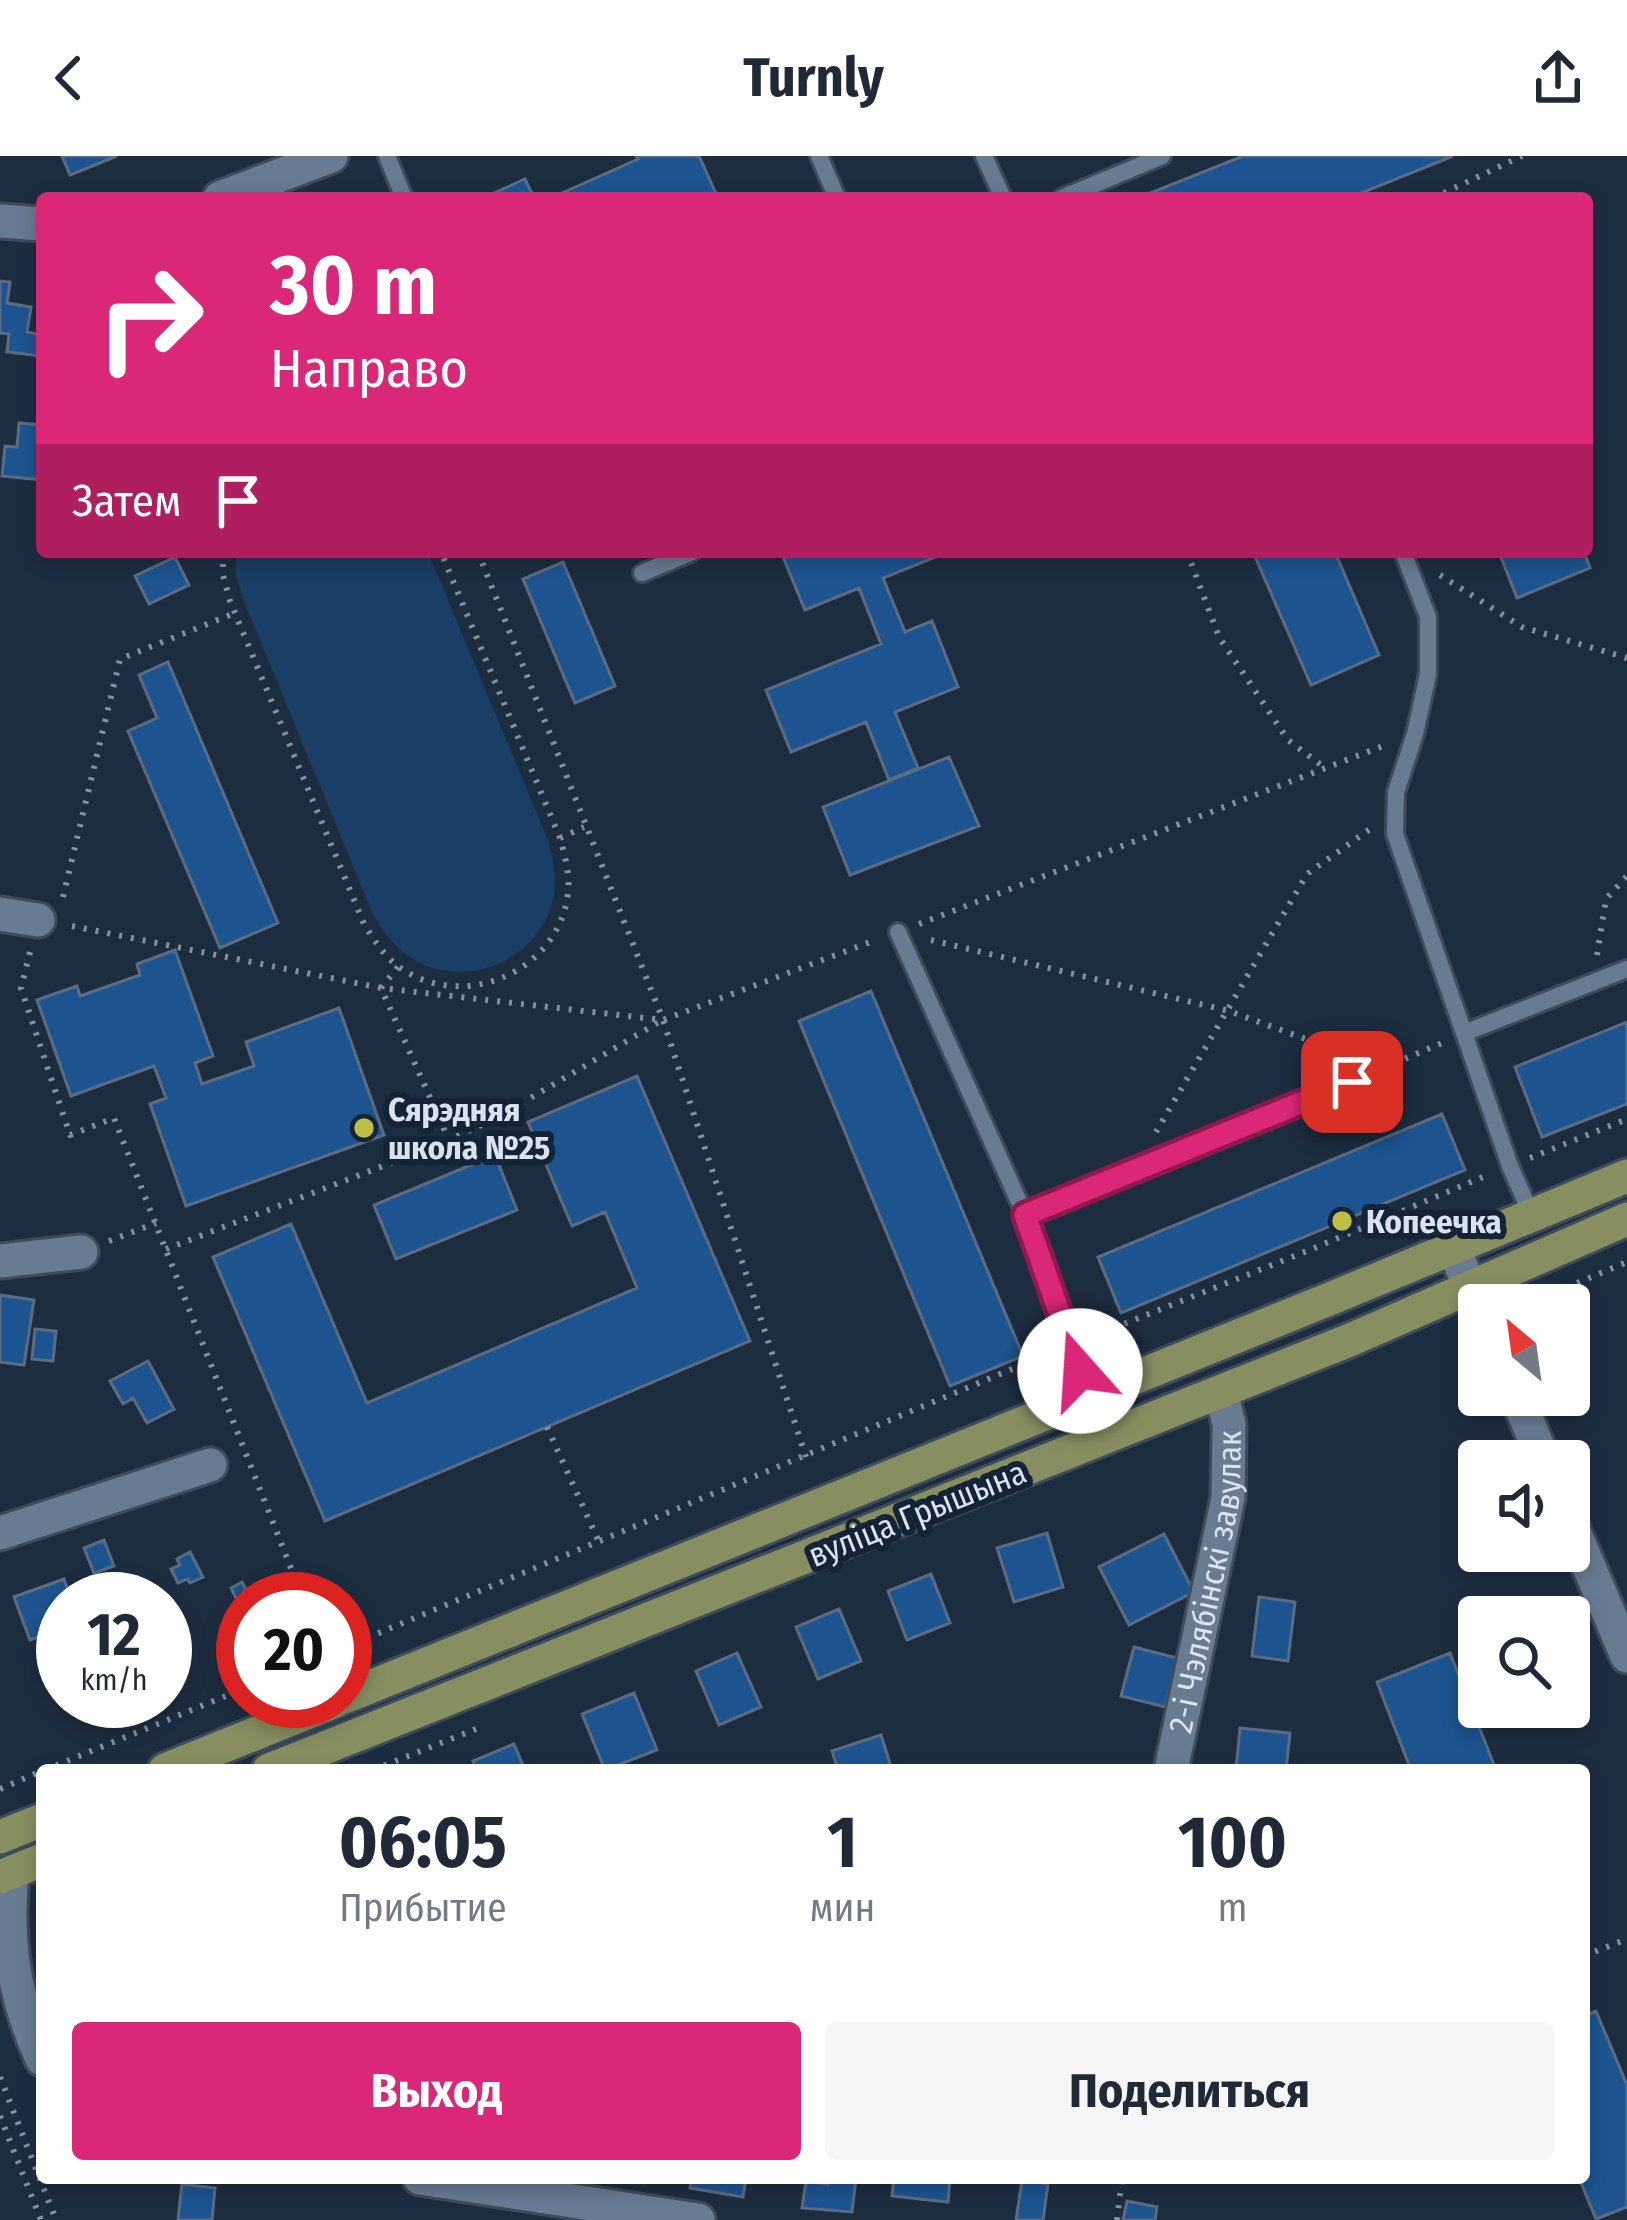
<!DOCTYPE html>
<html lang="ru">
<head>
<meta charset="utf-8">
<style>
	body { margin:0; font-family:"Fira Sans Condensed",sans-serif; background:#f6f6f7; color:#1f2937; height:100vh; display:flex; flex-direction:column; font-size:45px; white-space:nowrap }
	* { box-sizing:border-box; margin:0 }
	p { font-size:39px; color:#747a83 }
	.icon { flex:none; width:66px; height:66px; fill:none; stroke:currentColor; stroke-width:2; stroke-linecap:round; stroke-linejoin:round }
	.map { position:relative; flex:1; overflow:hidden }
	.side { position:absolute; left:36px; top:1608px; width:1554px; height:420px; display:flex; flex-direction:column; background:#fff; border-radius:12px; box-shadow:0 6px 18px #0003 }
	.side>* { flex:none }
	.top-card { position:absolute; left:36px; top:36px; width:1557px; height:366px; border-radius:12px; box-shadow:0 6px 18px #0003; background:#db2777; color:#fff; overflow:hidden }
	.needle { width:78px; rotate:331deg }
	.tools { position:absolute; left:1458px; top:1128px; display:grid; gap:24px }
	.tools a { display:grid; place-items:center; width:132px; height:132px; border-radius:12px; background:#fff; box-shadow:0 6px 18px #0003; font-size:60px }
	.speed { position:absolute; left:36px; top:1416px; display:flex; gap:24px; font-size:60px; font-weight:700; text-align:center }
	.speed>* { display:grid; place-content:center; width:156px; height:156px; border-radius:50%; background:#fff; box-shadow:0 6px 18px #0003; line-height:1 }
	.speed small { font-size:30px; font-weight:400 }
	.speed .limit { border:18px solid #d22; background:#fff; color:#111 }
	.pin { position:absolute; display:grid; place-items:center; width:102px; height:102px; color:#fff; margin:-51px; border-radius:24px; box-shadow:0 6px 18px #0006 }
	.me { position:absolute; width:132px; margin:-66px; rotate:341deg; stroke-linejoin:round; filter:drop-shadow(0 0 9px #0008) }
	.turn { display:flex; align-items:center; gap:42px; height:252px; padding:0 36px; font-size:54px }
	.turn .icon { width:156px; height:156px; stroke-width:2.5 }
	.turn b { display:block; font-size:84px; line-height:102px }
	.then { display:flex; align-items:center; height:114px; padding:0 36px; background:#0003; gap:24px; font-size:45px }
	.eta { display:flex; justify-content:space-evenly; align-items:center; height:204px; text-align:center }
	.eta b { font-size:72px; font-weight:700; line-height:84px }
	.button { display:flex; gap:24px; margin-top:auto; padding:24px 36px }
	.button a { flex:1; height:138px; border-radius:12px; background:#db2777; color:#fff; font-size:48px; font-weight:700; line-height:138px; text-align:center }
	.button a+a { background:#f6f6f7; color:#1f2937 }
	header { display:flex; justify-content:space-between; align-items:center; height:156px; padding:0 36px; background:#fff; font-size:54px; font-weight:700 }
	.map>svg:first-child { display:block }
	.green { fill:#1b3e66 }
	.building { fill:#1d5490; stroke:#5b6c82; stroke-width:3 }
	.lines { fill:none; stroke-linecap:round; stroke-linejoin:round }
	.service-casing { stroke:#3e4b5b; stroke-width:22 }
	.minor-casing { stroke:#3e4b5b; stroke-width:39 }
	.primary-casing { stroke:#3e4b5b; stroke-width:39 }
	.path { stroke:#8390a0; stroke-width:6; stroke-dasharray:3 9; stroke-linecap:butt }
	.service { stroke:#697b91; stroke-width:16 }
	.minor { stroke:#697b91; stroke-width:33 }
	.primary { stroke:#878f61; stroke-width:33 }
	.route-casing { stroke:#8e194d; stroke-width:30 }
	.route { stroke:#db2777; stroke-width:21 }
	.poi-dot { fill:#bcbf43; stroke:#142335; stroke-width:4.5 }
	.labels { text-anchor:middle; stroke-width:12; stroke-linejoin:round; paint-order:stroke }
	.poi-label { font-size:33px; font-weight:bold; fill:#d9e3f0; stroke:#142335; text-anchor:start }
	.street-label { font-size:33px; fill:#d9e3f0; stroke:#142335 }
</style>
</head>
<body>
<header><svg class="icon" aria-label="back" viewBox="0 0 24 24"><path d="M15 5l-7 7 7 7"/></svg>Turnly<svg class="icon" aria-label="share" viewBox="0 0 24 24"><path d="M12 15V3M7 8l5-5 5 5M5 13v7h14v-7"/></svg></header>
<div class="map">
<svg width="1627" height="2064" viewBox="0 0 1627 2064">
	<rect width="100%" height="100%" fill="#1d2d40"/>
	<path class="green" d="M236 396H428L548 684C552 700 556 715 555 731 549 803 461 841 404 797 391 787 383 774 374 761L243 443 236 419Z"/>
	<path class="building" d="M62 0H117L70 19Z
		M636 0H699L718 42H551L638 3Z
		M1243 0H1453L1349 42H1149L1148 38Z
		M525 23 534 42H483Z
		M0 125 10 126 7 147 31 151 27 176 42 179V200L7 196 9 178 0 177Z
		M19 267 42 269V324L2 320 5 290 17 291Z
		M781 396H940L941 399 883 422 905 476 932 465 958 531 895 556 918 612 889 624 866 566 791 596 766 534 881 488 859 432 805 454Z
		M1253 396H1335L1379 499 1311 529Z
		M1499 396H1584L1590 412 1517 442Z
		M175 401 189 429 149 448 135 420Z
		M563 406 615 530 575 547 523 423Z
		M168 506 278 767 220 792 128 575 157 562 139 519Z
		M949 601 979 670 850 719 823 651Z
		M175 794 213 900 195 907 202 928 254 910 246 886 339 852 384 979 186 1050 150 948 166 942 154 910 71 940 37 844 77 830 80 840 140 819 137 808Z
		M871 835 1023 1200 950 1230 799 865Z
		M1627 866V948L1542 981 1515 911Z
		M637 920 750 1185 325 1365 213 1101 291 1068 367 1247 637 1132 605 1056 572 1070 528 966Z
		M1442 958 1465 1014 1121 1157 1098 1101Z
		M495 999 517 1054 396 1103 374 1049Z
		M0 1139 34 1144 24 1209 0 1206Z
		M35 1173 56 1175 53 1205 32 1203Z
		M148 1205 174 1253 147 1267 133 1242 123 1248 110 1225Z
		M1047 1377 1063 1431 1014 1446 997 1392Z
		M1164 1378 1194 1436 1129 1469 1099 1411Z
		M104 1384 114 1410 94 1417 84 1392Z
		M190 1396 203 1421 190 1427 187 1423 178 1427 171 1413 180 1409 177 1403Z
		M931 1418 950 1467 907 1484 888 1435Z
		M64 1423 71 1443H63V1472L30 1484 14 1441Z
		M242 1426 249 1440 266 1432 271 1443H243V1456L231 1432Z
		M1259 1441 1295 1446 1288 1505 1252 1500Z
		M839 1453 861 1505 818 1523 796 1471Z
		M1134 1491 1177 1502 1165 1551 1121 1540Z
		M737 1497 761 1551 719 1569 696 1515Z
		M1450 1497 1496 1614H1411L1377 1526Z
		M634 1537 657 1594 605 1614 582 1558Z
		M1240 1572 1290 1577 1286 1614 1236 1613Z
		M881 1579 892 1614H838L832 1595Z
		M514 1588 525 1614H477L473 1605Z
		M1596 1855 1627 1929V2051L1596 2063 1579 2022H1584V1860Z
		M692 2022H746L743 2041 690 2032Z
		M829 2022H856L852 2056 802 2052 806 2025 828 2028Z
		M894 2022H950L948 2046 892 2040Z
		M1022 2024 1048 2028 1043 2064H1016Z
		M182 2028 215 2032 212 2064H178Z
		M1127 2045 1157 2051 1155 2064H1123Z"/>
	<g class="lines">
		<g class="service-casing">
			<path id="service" d="M387 0 404 42
				M819 0 837 42
				M984 0 1003 42
				M1062 42 1162 0
				M1403 396 1428 461V518L1415 578 1396 636 1395 678 1510 1010 1532 1060
				M642 417 692 396
				M898 776 1025 1059 1089 1241
				M1464 877 1627 813
				M1025 1059 1352 926"/>
		</g>
		<g class="minor-casing">
			<g id="minor">
				<path d="M220 42 331 0"/>
				<path d="M0 65 42 68"/>
				<path d="M0 758 38 764"/>
				<path d="M1453 1092 1479 1151"/>
				<path d="M0 1105 81 1096"/>
				<path d="M1516 1239 1544 1305"/>
				<path d="M1569 1364 1627 1500"/>
				<path d="M0 1377 210 1309"/>
				<path id="s1" d="M1171 1614 1228 1342 1229 1268 1221 1236"/>
				<path d="M12 1716C6 1787 13 1838 42 1903"/>
				<path d="M420 2022 698 2064"/>
			</g>
		</g>
		<g class="primary-casing">
			<path id="primary" d="M345 1541 1332 1142 1627 1020
				M165 1614 336 1545
				M269 1614 1350 1184 1627 1063
				M0 1681 42 1664
				M0 1721 42 1704"/>
		</g>
		<path class="path" d="M1433 42 1522 0
			M223 396V419L230 445 364 768C374 784 384 800 399 811 463 857 559 816 568 737 570 718 565 700 560 682L441 396
			M478 396 663 864 873 785
			M1187 396 1219 481 1288 584 1325 612
			M1440 419 1522 471 1627 502
			M560 682 584 671
			M63 741 120 503 235 457
			M919 768 1383 590
			M72 770 381 832 663 864 806 1301
			M931 784 1229 855 1352 900
			M30 796 21 832 70 979 114 962 303 1443
			M1597 799 1606 743 1627 720
			M398 811 381 832 449 984
			M1370 906 1385 912
			M1383 912 1442 887
			M1156 976 1307 718 1370 673
			M1530 1002 1627 963
			M109 1085 156 1067
			M166 1093 433 991 495 963 659 866
			M1544 1141 1627 1106
			M1091 1181 1312 1093 1490 1018
			M547 1271 599 1386
			M345 1491 1046 1199
			M45 1614 243 1533
			M373 1614 476 1573
			M0 1633 42 1615
			M1584 1800 1627 1783
			M0 1921 56 2064
			M0 1960 41 2064
			M1117 2064 1122 2022"/>
		<use href="#service" class="service"/>
		<use href="#minor" class="minor"/>
		<use href="#primary" class="primary"/>
	</g>
	<g class="lines">
		<g class="route-casing">
			<path id="route" d="M1080 1215 1025 1059 1352 926"/>
		</g>
		<use href="#route" class="route"/>
	</g>
	<g class="poi-dot">
		<circle cx="364" cy="972" r="12"/>
		<circle cx="1342" cy="1065" r="12"/>
	</g>
	<g class="labels">
		<g class="poi-label">
			<text x="388" y="965">Сярэдняя<tspan x="388" dy="38">школа №25</tspan></text>
			<text x="1366" y="1077">Копеечка</text>
		</g>
		<g class="street-label">
			<text transform="translate(917 1357) rotate(-22)" y="12">вуліца Грышына</text>
			<text dy="12" stroke="none"><textPath href="#s1" startOffset="192">2-і Чэлябінскі завулак</textPath></text>
		</g>
	</g>
</svg>
<div class="tools">
<a><svg class="needle" viewBox="-14 -14 28 28"><path d="M0-13l5 13h-10z" fill="#e53935"/><path d="M0 13l5-13h-10z" fill="#747a83"/></svg></a>
<a><svg class="icon" aria-label="sound" viewBox="0 0 24 24"><path d="M4 9h4l5-4v14l-5-4H4zM17 9q2 3 0 6"/></svg></a>
<a><svg class="icon" aria-label="search" viewBox="0 0 24 24"><circle cx="10" cy="10" r="6"/><path d="M15 15l6 6"/></svg></a>
</div>
<div class="speed"><div>12<small>km/h</small></div><div class="limit">20</div></div>
<div class="pin" style="left:1352px;top:926px;background:#d93025"><svg class="icon" aria-label="arrive" viewBox="0 0 24 24"><path d="M6 21V4h12l-3 4 3 4H6"/></svg></div>
<svg class="me" style="left:1080px;top:1215px" viewBox="-20 -20 40 40"><circle r="19" fill="#fff"/><path d="M0-13L10 11 0 6-10 11z" fill="#db2777"/></svg>
<div class="top-card">
<div class="turn"><svg class="icon" aria-label="right" viewBox="0 0 24 24"><path d="M7 20v-9h11M14 6l5 5-5 5"/></svg><div><b>30 m</b>Направо</div></div>
<div class="then">Затем<svg class="icon" aria-label="arrive" viewBox="0 0 24 24"><path d="M6 21V4h12l-3 4 3 4H6"/></svg></div>
</div>
<section class="side">
<div class="eta">
<div><b>06:05</b><p>Прибытие</p></div>
<div><b>1</b><p>мин</p></div>
<div><b>100</b><p>m</p></div>
</div>
<div class="button"><a>Выход</a><a>Поделиться</a></div>
</section>
</div>
</body>
</html>
